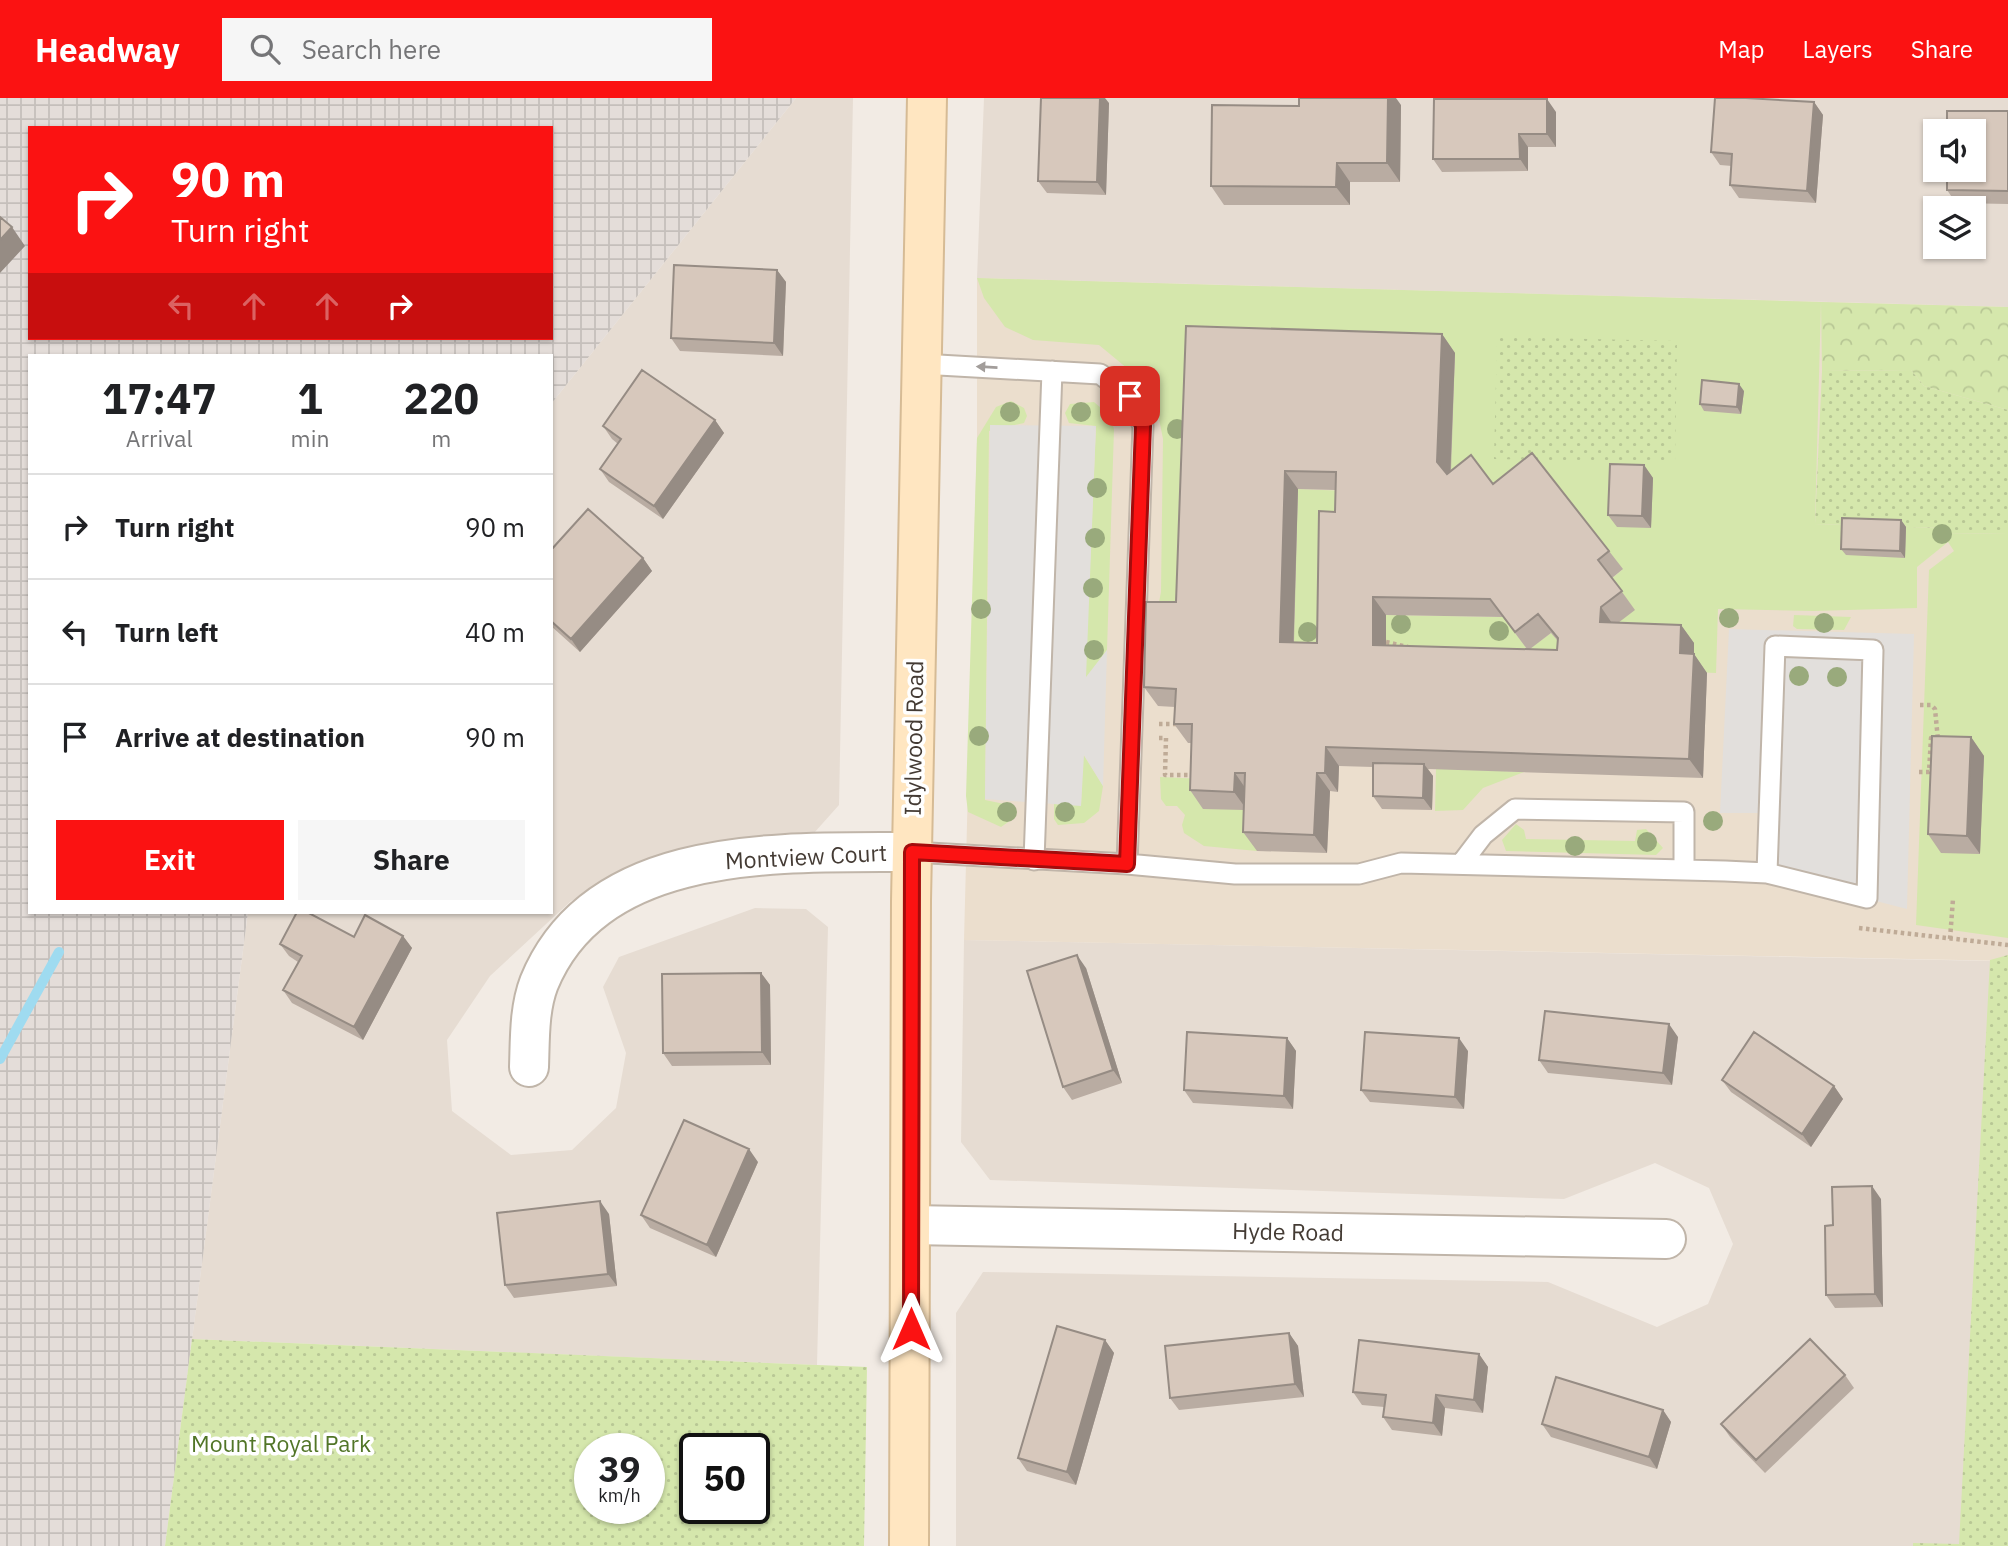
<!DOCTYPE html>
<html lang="en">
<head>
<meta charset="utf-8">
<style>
	body { margin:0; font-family:"IBM Plex Sans",sans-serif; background:#f6f6f6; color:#202124; height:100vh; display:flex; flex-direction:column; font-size:26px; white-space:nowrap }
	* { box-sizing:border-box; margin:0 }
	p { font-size:23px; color:#757577 }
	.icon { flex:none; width:38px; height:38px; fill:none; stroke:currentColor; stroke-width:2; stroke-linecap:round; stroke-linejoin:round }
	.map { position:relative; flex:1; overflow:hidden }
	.drawer { position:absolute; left:28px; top:256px; width:525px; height:560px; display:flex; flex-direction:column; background:#fff; border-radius:0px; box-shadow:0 2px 5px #0004 }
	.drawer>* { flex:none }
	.guide { position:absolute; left:28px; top:28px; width:525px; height:214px; border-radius:0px; box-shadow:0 2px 5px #0004; background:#fb1212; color:#fff; overflow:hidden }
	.controls { position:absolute; left:1923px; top:21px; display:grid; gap:14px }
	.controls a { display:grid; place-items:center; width:63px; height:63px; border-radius:0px; background:#fff; box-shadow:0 2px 5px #0004; font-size:35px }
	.speed { position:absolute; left:574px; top:1335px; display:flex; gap:14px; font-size:35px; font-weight:700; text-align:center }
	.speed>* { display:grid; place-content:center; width:91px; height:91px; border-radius:50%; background:#fff; box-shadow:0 2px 5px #0004; line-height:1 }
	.speed small { font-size:18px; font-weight:400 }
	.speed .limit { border:4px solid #111; border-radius:10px; background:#fff; color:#111 }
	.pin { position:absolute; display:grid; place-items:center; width:60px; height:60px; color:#fff; margin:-30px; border-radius:14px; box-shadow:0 4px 10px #0006 }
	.me { position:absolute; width:77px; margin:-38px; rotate:0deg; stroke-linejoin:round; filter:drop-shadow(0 0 5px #0008) }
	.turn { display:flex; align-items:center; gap:24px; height:147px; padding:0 28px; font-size:32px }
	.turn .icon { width:91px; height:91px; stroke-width:2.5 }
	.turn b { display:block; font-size:49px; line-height:60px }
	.lanes { display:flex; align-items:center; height:66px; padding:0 28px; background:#0003; justify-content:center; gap:35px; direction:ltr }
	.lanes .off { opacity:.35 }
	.eta { display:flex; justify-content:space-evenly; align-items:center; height:119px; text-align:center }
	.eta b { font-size:42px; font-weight:800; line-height:49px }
	.action { display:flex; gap:14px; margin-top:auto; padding:14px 28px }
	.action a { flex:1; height:80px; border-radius:0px; background:#fb1212; color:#fff; font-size:28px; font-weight:800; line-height:80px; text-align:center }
	.action a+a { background:#f6f6f6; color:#202124 }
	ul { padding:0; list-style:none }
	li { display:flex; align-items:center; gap:21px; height:105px; padding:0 28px; border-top:2px solid #e0e0e0 }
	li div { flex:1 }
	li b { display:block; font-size:26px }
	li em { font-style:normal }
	header { display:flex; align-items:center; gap:42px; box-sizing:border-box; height:98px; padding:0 35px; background:#fb1212; color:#fff }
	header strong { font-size:33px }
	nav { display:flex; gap:38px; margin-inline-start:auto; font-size:24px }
	.search { width:490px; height:63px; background:#f6f6f6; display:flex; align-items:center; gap:18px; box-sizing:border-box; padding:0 24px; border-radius:0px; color:#757577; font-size:26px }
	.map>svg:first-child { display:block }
	.residential { fill:#e6dcd2; fill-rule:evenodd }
	.industrial { fill:url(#industrial-grid); fill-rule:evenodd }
	.education { fill:#ebdecd }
	.green { fill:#d5e7ac }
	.forest { fill:url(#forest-crowns) }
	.park { fill:url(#park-dots); fill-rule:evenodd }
	.parking { fill:#e2dfdc }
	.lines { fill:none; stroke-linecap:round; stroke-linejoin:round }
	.stream { stroke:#9fdbf0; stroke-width:10 }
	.service-casing { stroke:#c0b5a9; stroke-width:23 }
	.minor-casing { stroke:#c0b5a9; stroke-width:42 }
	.secondary-casing { stroke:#d6bb95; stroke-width:42 }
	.path { stroke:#bfab97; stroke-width:4.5; stroke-dasharray:3.5 3.5; stroke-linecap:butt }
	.service { stroke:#fff; stroke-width:19 }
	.minor { stroke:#fff; stroke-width:38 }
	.secondary { stroke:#ffe6c1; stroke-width:38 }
	.tree { fill:#99aa7c }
	.wall { fill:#b9aca2; fill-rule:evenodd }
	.shaded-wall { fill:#968c84 }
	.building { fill:#d7c8bc; stroke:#968c84; stroke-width:2; fill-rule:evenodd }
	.oneway { fill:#a29d9a }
	.route-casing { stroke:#a30c0c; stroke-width:18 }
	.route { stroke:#fb1212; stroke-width:12 }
	.labels { text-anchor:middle; stroke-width:7; stroke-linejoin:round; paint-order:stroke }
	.street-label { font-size:23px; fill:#443b34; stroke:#fff }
	.park-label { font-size:23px; fill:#517527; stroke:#fff }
</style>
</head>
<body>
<header>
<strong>Headway</strong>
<div class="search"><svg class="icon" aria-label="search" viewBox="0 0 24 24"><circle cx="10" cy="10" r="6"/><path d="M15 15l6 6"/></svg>Search here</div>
<nav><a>Map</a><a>Layers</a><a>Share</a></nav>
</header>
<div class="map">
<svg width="2008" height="1448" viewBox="0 0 2008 1448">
	<defs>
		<pattern id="industrial-grid" width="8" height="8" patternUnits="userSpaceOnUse" patternTransform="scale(1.75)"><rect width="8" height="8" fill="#e4ddd9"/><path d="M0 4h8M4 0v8" fill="none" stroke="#c5bfbb"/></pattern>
		<pattern id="forest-crowns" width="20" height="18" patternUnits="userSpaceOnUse" patternTransform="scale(1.75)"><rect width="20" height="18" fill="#d5e7ac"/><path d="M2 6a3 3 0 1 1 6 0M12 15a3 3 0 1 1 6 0" fill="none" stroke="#b8c795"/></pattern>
		<pattern id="park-dots" width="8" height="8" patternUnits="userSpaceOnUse" patternTransform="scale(1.75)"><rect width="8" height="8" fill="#d5e7ac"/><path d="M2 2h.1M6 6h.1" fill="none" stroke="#b8c795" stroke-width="1.8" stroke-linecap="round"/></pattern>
	</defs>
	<rect width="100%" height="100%" fill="#f2ebe4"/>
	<path class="residential" d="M796 0H853L839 707 814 735 692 749 571 803 490 878 447 942 452 1013 511 1057 572 1052 616 1010 626 955 603 889 619 859 755 810 806 811 828 829 817 1267 192 1241 248 814H551V306Z
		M984 0H2008V209L977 180ZM1936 33H1974V72H1936ZM1936 110H1974V149H1936Z
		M964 842 1991 863 1963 1448H956V1215L983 1174 1548 1184 1657 1229 1708 1206 1733 1146 1709 1090 1655 1065 1564 1101 990 1082 961 1044Z"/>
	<path class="industrial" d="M0 0H796L551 306V257H30V814H248L165 1448H0ZM30 30H551V240H30Z"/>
	<path class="education" d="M977 180 2008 209V863L964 842 977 340Z"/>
	<path class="green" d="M977 180 1821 204 1815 426 1943 430V436L2008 435V840L1916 827 1929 472 1954 453 1948 444 1917 469V510L1813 513 1718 511 1716 575 1693 574 1613 543 1611 481 1622 472 1506 405 1450 383 1455 255 1199 247 1189 523 1157 514 1161 494 1163 341 1157 311 1147 294 1128 271 1099 247 1033 242 1005 229 984 200Z
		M1011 303 1024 310 1027 318 1024 325 989 333 985 702 1014 708V720L1001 729 968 714 966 698 977 340 996 309Z
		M1094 304 1109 317 1114 331 1107 552 1085 582 1096 328 1069 325 1065 315 1070 306Z
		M1298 391 1349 393 1330 564 1293 562Z
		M1386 517 1503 519 1528 552 1551 535 1571 558 1386 566Z
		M1794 517 1851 519 1844 532 1797 531 1793 528Z
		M1083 656 1103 688 1099 713 1084 725 1058 727 1054 721V706L1081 707Z
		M1436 670 1524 674 1483 690 1463 712 1435 713Z
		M1160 679 1204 681 1258 706 1257 753 1204 748 1184 735 1182 727 1185 717 1177 708H1166L1161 701Z
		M1516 726 1524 732 1526 741 1635 743 1637 732 1646 731 1663 750 1656 757 1506 753 1502 742Z"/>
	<path class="forest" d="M1821 204 2008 209V312L1924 288 1911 272 1822 273Z"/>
	<path class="park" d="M1497 239 1677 243 1675 365 1494 361Z
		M1911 272 1924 288 2008 312V435L1942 436V430L1815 426 1822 273Z
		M2008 857V1448H1913V1445L1959 1446 1990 862Z
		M192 1241 867 1269 864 1448H165ZM649 1351V1410H590V1351ZM754 1351V1410H695V1351Z"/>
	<path class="parking" d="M990 327 1096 328 1086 579 1107 552 1103 688 1084 657 1081 708 985 701Z
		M1729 531 1914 536 1907 811 1767 775 1770 715H1720Z"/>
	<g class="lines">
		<path class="stream" d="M0 961 59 854"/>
		<g class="service-casing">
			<path id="service" d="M912 754 1127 766 1143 328 1130 298 1100 276 921 266
				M1034 762 1052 273
				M1127 766 1235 776H1359L1401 765 1725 773 1767 775 1867 800 1873 552 1775 548 1767 775
				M1461 766 1483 737 1515 711 1684 714V771"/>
		</g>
		<g class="minor-casing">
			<path id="minor" d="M529 969C530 941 529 911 539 885 597 743 786 755 912 754
				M911 1127 1666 1141"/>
		</g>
		<g class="secondary-casing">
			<path id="secondary" d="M909 1448 911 803 927 0"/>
		</g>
		<path class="path" d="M1386 544 1408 549
			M1920 607H1931L1935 611 1938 642
			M1159 626H1178
			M1159 640H1166L1165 677H1193
			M1919 674H1929L1931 640 1937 641
			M1859 830 2008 847
			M1950 841 1953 801"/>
		<use href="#service" class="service"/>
		<use href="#minor" class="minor"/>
		<use href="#secondary" class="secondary"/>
	</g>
	<g class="tree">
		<circle cx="1010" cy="314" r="10"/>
		<circle cx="1081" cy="314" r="10"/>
		<circle cx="1177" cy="331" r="10"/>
		<circle cx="1097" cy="390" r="10"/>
		<circle cx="1942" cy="436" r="10"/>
		<circle cx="1095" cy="440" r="10"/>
		<circle cx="1093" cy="490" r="10"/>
		<circle cx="981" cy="511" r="10"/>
		<circle cx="1729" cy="520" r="10"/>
		<circle cx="1824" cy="525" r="10"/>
		<circle cx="1401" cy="526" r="10"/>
		<circle cx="1499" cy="533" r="10"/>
		<circle cx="1308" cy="534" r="10"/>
		<circle cx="1094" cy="552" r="10"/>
		<circle cx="1799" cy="578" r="10"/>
		<circle cx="1837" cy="579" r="10"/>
		<circle cx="979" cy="638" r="10"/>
		<circle cx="1007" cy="714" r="10"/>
		<circle cx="1065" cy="714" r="10"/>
		<circle cx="1713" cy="723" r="10"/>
		<circle cx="1647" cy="744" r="10"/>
		<circle cx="1575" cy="748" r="10"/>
	</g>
	<path class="wall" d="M1814 4 1823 17 1816 105 1739 100 1730 87 1732 68 1720 67 1711 54Z
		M1109 5 1106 97 1047 95 1038 83Z
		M1401 7 1400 84H1350V107H1224L1211 88Z
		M2008 13V106L1956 105 1947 92Z
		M1556 14V49H1528V73L1442 74 1433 61Z
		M777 172 786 184 783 258 680 253 671 240Z
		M1186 228 1442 236 1455 255 1451 373 1493 386 1609 453 1623 471 1612 480 1635 512 1618 525 1681 527 1694 545V556L1707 575 1703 680 1428 671 1433 678 1432 712 1382 711 1373 698V669L1339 668 1338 694 1330 693 1327 755 1257 753 1243 734 1244 712 1203 711 1190 692 1192 645H1188L1174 626 1175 609 1158 608 1144 589 1176 504ZM1298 391 1335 392V414L1317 545 1294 544ZM1386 517 1503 519 1527 551 1386 548ZM1551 535 1557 542V552L1530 551Z
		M1744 293 1741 316 1704 313 1700 306Z
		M715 322 724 335 663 421 609 384 600 371 618 346 612 341 603 328Z
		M1644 367 1653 380 1651 430 1617 429 1608 417Z
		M1901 422 1906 429 1905 460 1846 457 1841 451Z
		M551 452 643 460 652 473 580 554 551 528Z
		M1971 639 1984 658 1980 756 1941 755 1928 736Z
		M403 838 412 850 363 942 292 905 283 892 298 864 289 858 280 846 354 839Z
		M1086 870 1122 985 1072 1002 1063 989Z
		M761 875 770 887 771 967 672 968 663 955Z
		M1678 939 1672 987 1548 975 1539 962Z
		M1287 940 1296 953 1293 1011 1193 1005 1184 992Z
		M1468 953 1464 1011 1370 1004 1361 992Z
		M1722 982 1834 988 1843 1001 1811 1049 1731 994Z
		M758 1064 716 1159 650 1130 641 1117Z
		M1881 1101 1883 1209 1835 1210 1826 1197Z
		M609 1116 617 1188 514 1200 505 1187Z
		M1289 1235 1298 1248 1304 1299 1179 1312 1170 1300Z
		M1105 1242 1114 1255 1076 1387 1027 1373 1018 1360Z
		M1479 1256 1488 1269 1483 1315 1445 1310 1442 1338 1392 1332 1383 1319 1384 1309 1362 1307 1353 1294Z
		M1845 1277 1854 1290 1765 1375 1730 1339 1721 1326Z
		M1663 1312 1671 1324 1657 1371 1551 1339 1542 1326Z"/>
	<path class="shaded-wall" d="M1100 0H1105L1109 5 1106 97 1097 84Z
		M1388 0H1396L1401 7 1400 84 1387 65Z
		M1547 1 1556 14V49L1547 36Z
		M1814 4 1823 17 1816 105 1807 93Z
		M1519 36 1528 49V73L1520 61Z
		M1337 65 1350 84V107L1336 89Z
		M12 129 25 148 0 175V142Z
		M777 172 786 184 783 258 774 245Z
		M1442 236 1455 255 1450 383 1437 364Z
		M1739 286 1744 293 1741 316 1737 309Z
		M715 322 724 335 663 421 654 408Z
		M1644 367 1653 380 1651 430 1642 418Z
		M1285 373 1298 391 1293 562 1280 544Z
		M1901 422 1906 429 1905 460 1900 453Z
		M643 460 652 473 580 554 571 541Z
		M1373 499 1386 517V566L1373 547Z
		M1601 509 1614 528 1600 524Z
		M1681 527 1694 545V556L1707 575 1703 680 1689 661 1680 555Z
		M1971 639 1984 658 1980 756 1967 738Z
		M1326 649 1339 668 1338 694 1325 675Z
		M1424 666 1433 678 1432 712 1423 700Z
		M1235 675 1248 694 1247 712 1234 694Z
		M1317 675 1330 693 1327 755 1314 737Z
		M403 838 412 850 363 942 354 929Z
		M1077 857 1086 870 1122 985 1113 972Z
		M761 875 770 887 771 967 762 954Z
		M1669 926 1678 939 1672 987 1663 975Z
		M1287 940 1296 953 1293 1011 1284 998Z
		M1459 940 1468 953 1464 1011 1455 999Z
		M1834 988 1843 1001 1811 1049 1802 1036Z
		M749 1051 758 1064 716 1159 707 1147Z
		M1872 1088 1881 1101 1883 1209 1875 1196Z
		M600 1103 609 1116 617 1188 608 1176Z
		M1289 1235 1298 1248 1304 1299 1295 1286Z
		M1105 1242 1114 1255 1076 1387 1067 1374Z
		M1479 1256 1488 1269 1483 1315 1474 1302Z
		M1436 1297 1445 1310 1442 1338 1433 1325Z
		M1663 1312 1671 1324 1657 1371 1649 1359Z"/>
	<path class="building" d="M1041 0H1100L1097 84 1038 83Z
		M1299 0H1388L1387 65H1337L1336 89 1211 88 1212 7 1299 8Z
		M1715 0H1746L1814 4 1807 93 1730 87 1732 56 1711 54Z
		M1434 1H1547V36H1519L1520 61H1433Z
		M1947 13H2008V93L1947 92V72H1974V33H1947Z
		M0 119 12 129 0 142Z
		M674 167 777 172 774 245 671 240Z
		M1186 228 1442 236 1437 364 1447 376 1471 357 1493 386 1532 355 1609 453 1598 462 1622 493 1601 509 1600 524 1681 527 1680 555 1694 556 1689 661 1326 649 1325 675H1317L1314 737 1243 734 1245 675H1235L1234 694 1190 692 1192 626H1174L1176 591 1144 589 1146 504H1176ZM1285 373 1336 374 1335 414 1319 413 1317 545 1280 544ZM1373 499 1490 501 1515 534 1538 516 1558 540 1557 552 1373 547Z
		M642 272 715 322 654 408 600 371 621 341 603 328Z
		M1702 282 1739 286 1737 309 1700 306Z
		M1610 366 1644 367 1642 418 1608 417Z
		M588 411 643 460 571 541 551 523V452Z
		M1842 420 1901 422 1900 453 1841 451Z
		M1932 638 1971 639 1967 738 1928 736Z
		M1373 665 1424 666 1423 700 1373 698Z
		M297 814H307L354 839 365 817 403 838 354 929 283 892 302 858 280 846Z
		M1077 857 1113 972 1063 989 1027 873Z
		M761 875 762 954 663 955 662 876Z
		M1545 913 1669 926 1663 975 1539 962Z
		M1187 934 1287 940 1284 998 1184 992Z
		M1365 934 1459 940 1455 999 1361 992Z
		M1754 934 1834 988 1802 1036 1722 982Z
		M684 1022 749 1051 707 1147 641 1117Z
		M1872 1088 1875 1196 1826 1197 1825 1128 1833 1127 1832 1089Z
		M600 1103 608 1176 505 1187 497 1115Z
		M1057 1228 1105 1242 1067 1374 1018 1360Z
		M1289 1235 1295 1286 1170 1300 1165 1248Z
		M1810 1241 1845 1277 1756 1362 1721 1326Z
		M1359 1242 1479 1256 1474 1302 1436 1297 1433 1325 1383 1319 1386 1297 1353 1294Z
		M1556 1279 1663 1312 1649 1359 1542 1326Z"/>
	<defs><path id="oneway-solid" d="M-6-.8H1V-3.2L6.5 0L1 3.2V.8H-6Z" transform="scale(1.75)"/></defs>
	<use class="oneway" href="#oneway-solid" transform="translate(987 269) rotate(-177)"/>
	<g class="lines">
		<g class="route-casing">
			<path id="route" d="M911 1231 912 754 1127 766 1143 328 1130 298"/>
		</g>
		<use href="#route" class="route"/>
	</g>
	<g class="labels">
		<g class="street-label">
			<text transform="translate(914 640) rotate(-89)" y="8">Idylwood Road</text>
			<text transform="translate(806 759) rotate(-3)" y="8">Montview Court</text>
			<text transform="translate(1288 1134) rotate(1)" y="8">Hyde Road</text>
		</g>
		<g class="park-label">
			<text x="281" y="1354">Mount Royal Park</text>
		</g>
	</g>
</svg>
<div class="controls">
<a><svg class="icon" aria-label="sound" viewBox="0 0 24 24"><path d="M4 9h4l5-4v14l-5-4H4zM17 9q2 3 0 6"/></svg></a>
<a><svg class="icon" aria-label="layers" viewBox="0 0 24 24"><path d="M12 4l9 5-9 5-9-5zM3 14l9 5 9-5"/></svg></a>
</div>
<div class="speed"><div>39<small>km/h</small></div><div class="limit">50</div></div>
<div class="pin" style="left:1130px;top:298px;background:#d93025"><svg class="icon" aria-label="arrive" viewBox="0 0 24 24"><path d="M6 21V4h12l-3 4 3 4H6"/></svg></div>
<svg class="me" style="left:911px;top:1231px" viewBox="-20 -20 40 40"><path d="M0-17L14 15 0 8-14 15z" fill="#fb1212" stroke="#fff" stroke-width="4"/></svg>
<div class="guide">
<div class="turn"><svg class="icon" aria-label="right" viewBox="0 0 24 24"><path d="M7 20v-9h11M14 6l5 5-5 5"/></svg><div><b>90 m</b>Turn right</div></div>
<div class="lanes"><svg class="icon off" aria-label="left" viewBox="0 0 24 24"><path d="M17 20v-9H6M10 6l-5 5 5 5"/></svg><svg class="icon off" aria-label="ahead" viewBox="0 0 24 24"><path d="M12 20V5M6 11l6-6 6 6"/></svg><svg class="icon off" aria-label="ahead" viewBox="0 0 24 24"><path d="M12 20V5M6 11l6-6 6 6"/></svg><svg class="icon" aria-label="right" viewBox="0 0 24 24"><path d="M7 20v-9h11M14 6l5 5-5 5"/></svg></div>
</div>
<section class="drawer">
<div class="eta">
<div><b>17:47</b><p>Arrival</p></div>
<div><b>1</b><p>min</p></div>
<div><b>220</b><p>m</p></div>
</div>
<ul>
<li><svg class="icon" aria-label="right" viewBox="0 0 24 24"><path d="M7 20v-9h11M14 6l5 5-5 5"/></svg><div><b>Turn right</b></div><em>90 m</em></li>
<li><svg class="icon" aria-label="left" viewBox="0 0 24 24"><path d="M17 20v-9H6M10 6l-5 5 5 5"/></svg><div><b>Turn left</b></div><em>40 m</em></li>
<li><svg class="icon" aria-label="arrive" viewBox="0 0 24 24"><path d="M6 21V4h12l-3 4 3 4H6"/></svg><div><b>Arrive at destination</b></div><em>90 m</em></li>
</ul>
<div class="action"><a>Exit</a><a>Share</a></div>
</section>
</div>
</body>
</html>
